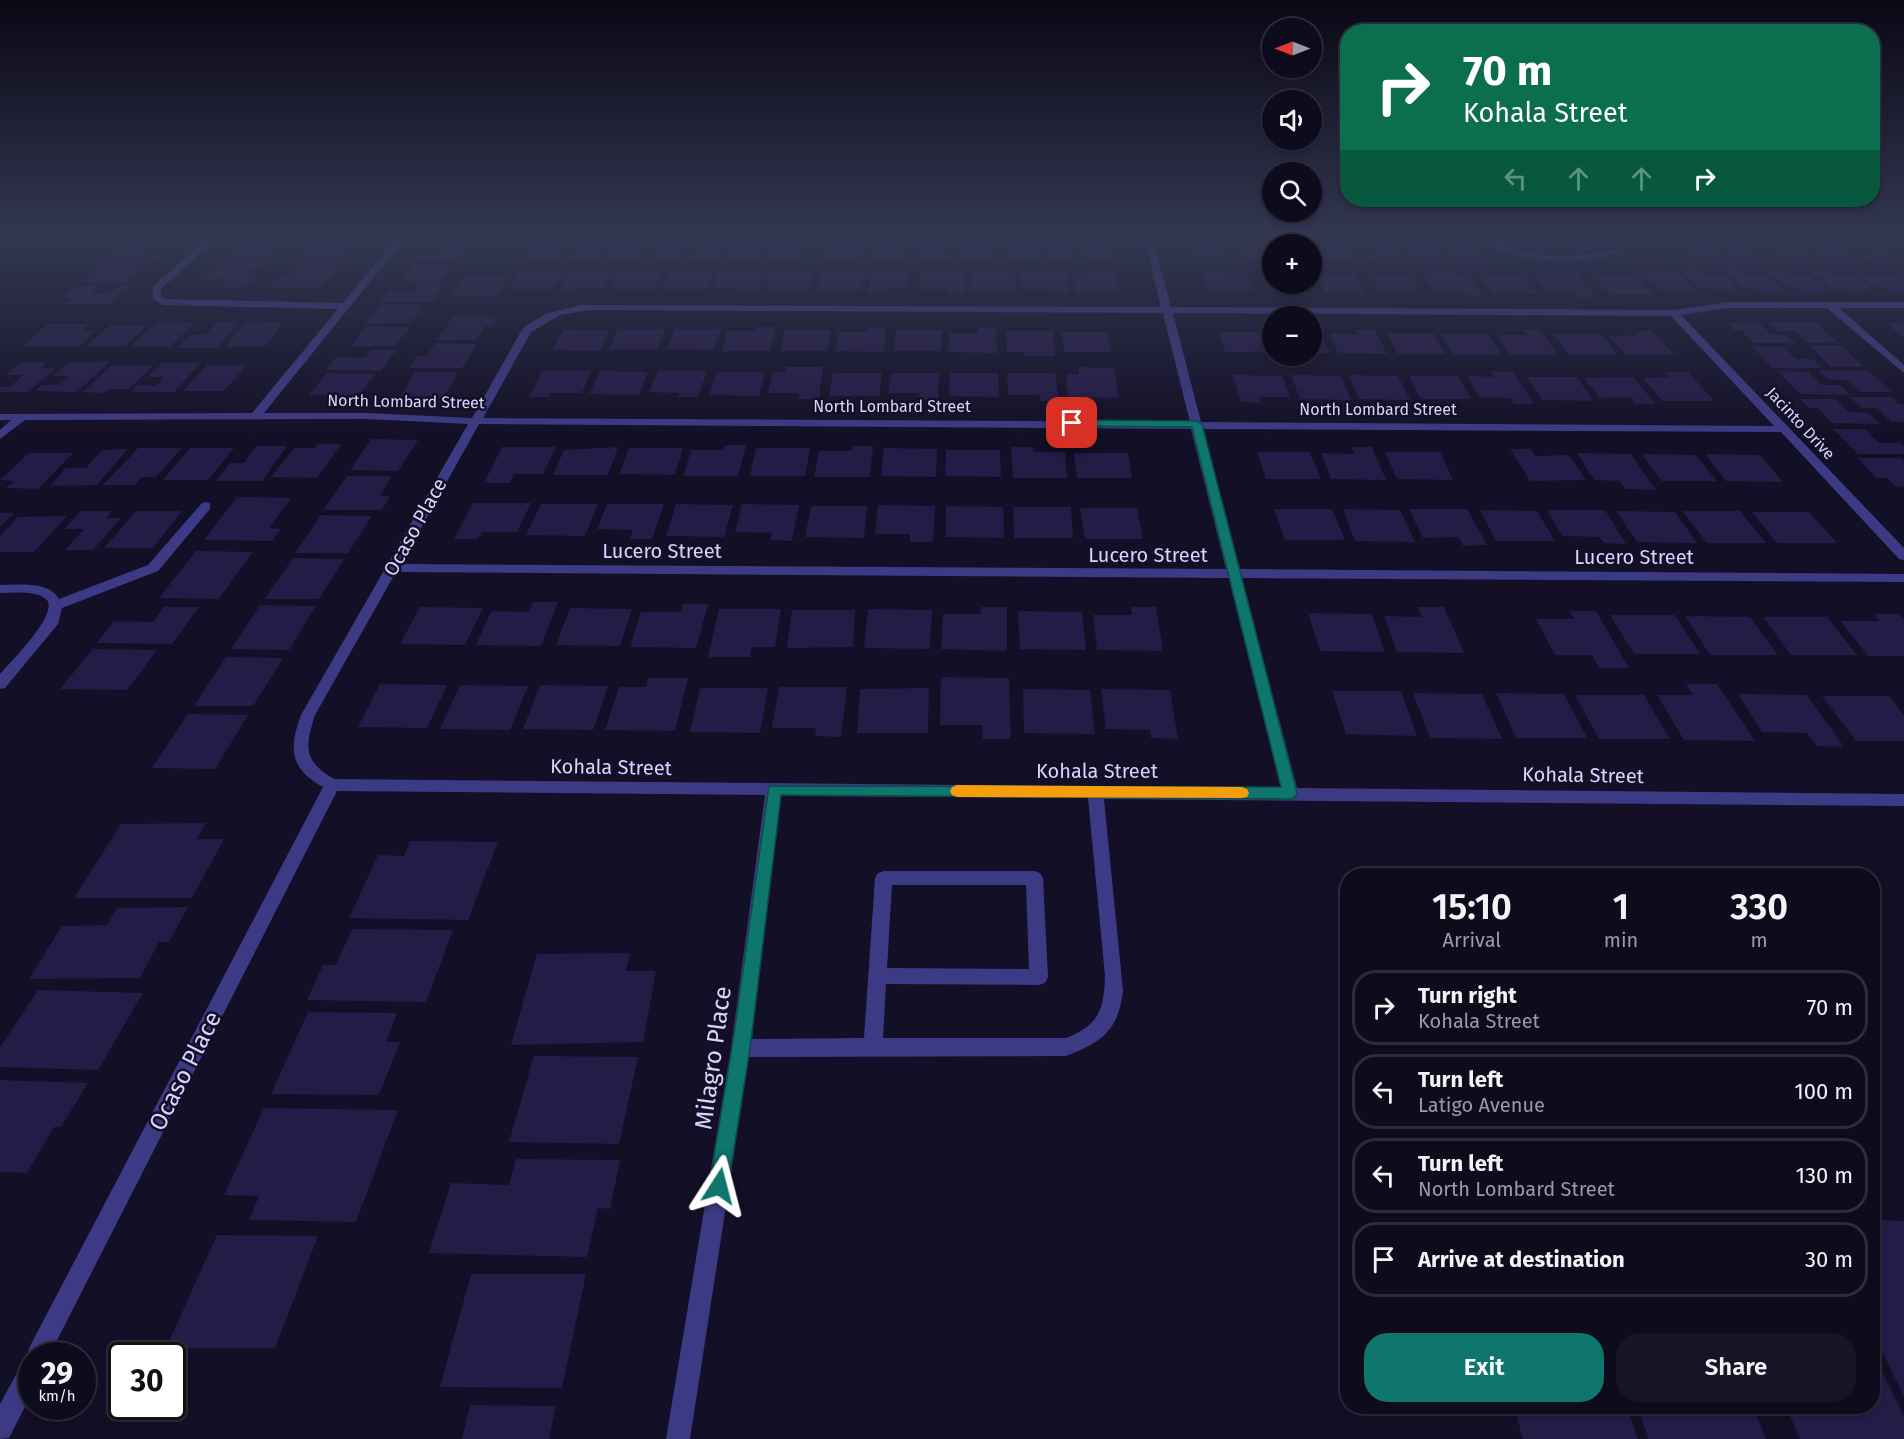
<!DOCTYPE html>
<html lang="en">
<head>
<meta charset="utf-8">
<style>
	body { margin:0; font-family:"Fira Sans",sans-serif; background:#171425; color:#f1f3f6; height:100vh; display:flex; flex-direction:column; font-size:22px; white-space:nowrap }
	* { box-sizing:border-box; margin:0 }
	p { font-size:20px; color:#9b9ba3 }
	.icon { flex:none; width:33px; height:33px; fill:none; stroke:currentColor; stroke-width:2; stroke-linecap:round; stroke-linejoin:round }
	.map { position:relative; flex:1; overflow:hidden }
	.details { position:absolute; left:1340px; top:868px; width:540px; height:546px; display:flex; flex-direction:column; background:#0e0b1c; border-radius:24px; box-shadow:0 3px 9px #0003,0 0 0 2px #2e2b3b }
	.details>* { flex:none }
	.guide { position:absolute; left:1340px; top:24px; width:540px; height:183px; border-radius:24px; box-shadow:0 3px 9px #0003,0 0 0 2px #2e2b3b; background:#0b6e4f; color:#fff; overflow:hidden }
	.needle { width:39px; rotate:270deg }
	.controls { position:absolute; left:1262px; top:18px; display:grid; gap:12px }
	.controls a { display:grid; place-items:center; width:60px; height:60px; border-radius:50%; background:#0e0b1c; box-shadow:0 3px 9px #0003,0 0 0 2px #2e2b3b; font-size:30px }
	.speed { position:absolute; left:18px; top:1342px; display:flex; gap:12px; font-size:30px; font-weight:700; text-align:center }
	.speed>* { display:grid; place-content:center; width:78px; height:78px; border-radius:50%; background:#0e0b1c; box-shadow:0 3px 9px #0003,0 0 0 2px #2e2b3b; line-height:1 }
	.speed small { font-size:15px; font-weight:400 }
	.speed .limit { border:3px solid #111; border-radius:9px; background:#fff; color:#111 }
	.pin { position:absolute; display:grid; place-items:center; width:51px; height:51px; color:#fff; margin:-26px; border-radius:12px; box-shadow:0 3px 9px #0006 }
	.me { position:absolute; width:66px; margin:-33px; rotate:9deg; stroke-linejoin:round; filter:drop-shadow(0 0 4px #0008) }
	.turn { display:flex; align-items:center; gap:21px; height:126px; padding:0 24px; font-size:27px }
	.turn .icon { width:78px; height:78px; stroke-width:2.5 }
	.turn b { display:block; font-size:42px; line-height:51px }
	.lanes { display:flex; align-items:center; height:57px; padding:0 24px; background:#0003; justify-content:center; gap:30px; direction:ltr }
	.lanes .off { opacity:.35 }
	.eta { display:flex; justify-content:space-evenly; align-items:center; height:102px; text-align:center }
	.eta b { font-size:36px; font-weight:600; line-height:42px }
	.cta { display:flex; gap:12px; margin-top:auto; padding:12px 24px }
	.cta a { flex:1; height:69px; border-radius:24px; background:#0f766e; color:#fff; font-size:24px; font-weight:600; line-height:69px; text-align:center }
	.cta a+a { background:#171425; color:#f1f3f6 }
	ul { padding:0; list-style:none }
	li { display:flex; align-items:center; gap:18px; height:75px; margin:0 12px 9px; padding:0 12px; border:3px solid #2e2b3b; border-radius:24px }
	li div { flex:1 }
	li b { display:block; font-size:22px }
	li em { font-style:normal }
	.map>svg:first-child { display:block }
	.building { fill:#241b47 }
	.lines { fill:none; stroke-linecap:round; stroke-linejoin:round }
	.minor { fill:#3d3a85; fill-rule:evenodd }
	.route { fill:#0f766e; stroke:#0a4d48; stroke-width:1.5 }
	.slow { fill:#f59e0b }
	.labels { text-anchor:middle; stroke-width:5; stroke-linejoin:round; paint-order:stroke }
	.far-street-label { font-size:16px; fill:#d9d4ff; stroke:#130f26 }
	.street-label { font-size:20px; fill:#d9d4ff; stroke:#130f26 }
	.near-street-label { font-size:24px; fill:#d9d4ff; stroke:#130f26 }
</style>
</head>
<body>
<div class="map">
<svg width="1904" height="1439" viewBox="0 0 1904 1439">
	<rect width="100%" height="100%" fill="#130f26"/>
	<path class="building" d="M139 236H181L171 245H129Z
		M249 236H265L260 240H268L273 236H295L283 249 236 248Z
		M318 236H341L337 240H361L353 249H307Z
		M431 236H477L471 244H424Z
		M832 236H864L863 243 830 244Z
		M1437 236H1472L1480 245 1444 246Z
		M1508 236H1541L1554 250 1536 251 1532 246H1516Z
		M1628 236H1660L1670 246H1637Z
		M1188 238H1210L1213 245H1222L1225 253H1193Z
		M1591 238 1602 249 1570 250 1560 239Z
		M615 242H648L641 258H607Z
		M658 242 687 243 680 259H650Z
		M538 243H567L558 259 528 258Z
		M587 243H609L600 259 568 258 573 251H582Z
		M705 243H727L721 259H688L692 251H702Z
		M733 243H766L761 259 727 258Z
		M773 243 803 244 799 260 769 259Z
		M1046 244 1072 245 1074 261H1048Z
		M1111 244 1115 261H1084L1080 245Z
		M875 245H905L903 260H872Z
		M916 245H938V252H949V260H916Z
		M959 245H990V261L958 260Z
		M1006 245H1040V260H1006Z
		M1237 245H1266L1272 262H1243Z
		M1326 246H1349L1358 261 1323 262 1317 249H1328Z
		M1372 246H1394L1404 263 1371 262 1366 254H1376Z
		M1403 246H1433L1444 263H1413Z
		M448 247H470L463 257H454L450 262H410L416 254H443Z
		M827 247H861L859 261H824Z
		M121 248H144L137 254H162L151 264H102Z
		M1446 248H1481L1492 263H1456Z
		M1746 248 1755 256H1765L1774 264H1741L1724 249Z
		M1775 248H1800L1818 264H1792Z
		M1809 248H1838L1860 264 1830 265Z
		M1685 249H1717L1732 264 1700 263Z
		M1864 249 1886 250 1904 265 1873 264 1863 256H1873Z
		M234 251H276L260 268 217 267Z
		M350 251 337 267 293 268 307 252Z
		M415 264 453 265 441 282 402 281Z
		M102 266 144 267 125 283H82Z
		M1640 268H1652L1657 273H1678L1696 290H1661Z
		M1695 268 1703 276 1724 275 1740 290 1700 288 1679 269Z
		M1722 268H1738L1746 275H1765L1783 290 1758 291 1754 287H1743Z
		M1100 269H1114L1120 291 1076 292 1072 274 1101 273Z
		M1765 269H1780L1790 277H1812L1829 291H1801L1796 287H1786Z
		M1808 269H1824L1831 275H1854L1871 290 1832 289Z
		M212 270H252L247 275 257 276 245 287H222L230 279H202Z
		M296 270H336L321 287H270L282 275 291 276Z
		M1454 270 1458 275H1467L1482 295H1463L1460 291H1434L1423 275H1435L1432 271Z
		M519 271H562L552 289H508Z
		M570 271H612L604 288 577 287 575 292 558 291Z
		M620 271H663L655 289H611Z
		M670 271 713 272 706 289H662Z
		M720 271H763L757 292 740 291 741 288 714 287Z
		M770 272H813L809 290H766Z
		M821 272 864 273 861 290H817Z
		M872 272H908L907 289 889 288V293H868Z
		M921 272H965V293H948V289H920Z
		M972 273H1015V291H972Z
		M1022 273H1066L1068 293 1051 292V289H1023Z
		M1202 273 1246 274 1252 290H1224L1225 294 1209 293Z
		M1534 274H1577L1596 297H1579L1575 292H1547Z
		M1261 275H1272V284H1302L1308 295 1268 291Z
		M1316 275H1355L1364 294 1324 291Z
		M1479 275 1523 276 1537 294 1492 293Z
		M1372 276H1410L1419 291H1380Z
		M1593 276H1636L1653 294H1609Z
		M465 277H507L496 296 452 295Z
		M1861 277H1900L1904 281V291H1890L1885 287H1873Z
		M419 284H443L432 302H380L388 291H415Z
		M75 286H99L90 294H110L118 286H127L109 304H64L71 298H62Z
		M380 305H424L411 323H365Z
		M453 316 499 317 493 326H485L476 340H437Z
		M239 321 217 348H177L189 335H205L217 322Z
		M283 322 265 346 225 347 244 323Z
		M1769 322H1816L1838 343H1807L1796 331H1777Z
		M156 323H194L170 347 131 346Z
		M1726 323H1759L1771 334 1787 335 1797 343H1753L1741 330H1734Z
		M1886 323H1904V338Z
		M48 324H89L81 331H95L78 347H21Z
		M110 325H147L125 346H86Z
		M367 326 410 327 395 346H351Z
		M758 327H776L770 351H722L727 331H757Z
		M868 328H886L884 352 835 351 839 332H867Z
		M978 328H996L997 353 948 352 949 333H979Z
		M618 329H665L657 349H609Z
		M675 329H721L713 350 666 349Z
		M563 330 609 331 600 351 552 350Z
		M784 330H831L827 351H780Z
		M896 330H942L941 351H894Z
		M1357 330H1375L1387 354 1338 353 1330 334H1359Z
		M1523 330H1541L1558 355H1510L1498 335H1527Z
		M1006 331H1053L1055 356H1025V352H1007Z
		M1634 331H1652L1675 355H1626L1608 336 1638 335Z
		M1061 332H1107L1111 352H1064Z
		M1219 332H1266L1272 352H1225Z
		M1311 333H1321L1329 353H1311Z
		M1386 333H1433L1446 354H1398Z
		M1441 334H1488L1502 355H1454Z
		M1553 334H1601L1617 355H1569Z
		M435 343 477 344 462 368H408L417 356H427Z
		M1809 345H1841L1864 367H1831Z
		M1752 346 1783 347 1796 359H1813L1822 368H1772Z
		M371 350H396L381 371 326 370 336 357 365 358Z
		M22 362H47L41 368H55L28 392H0V387H10L23 375H5Z
		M69 362H109L77 392 35 391 42 385H59L69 376H53Z
		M162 363H201L174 392H131L137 385 156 386 164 377H148Z
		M112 365H153L129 389H109L105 393 83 392Z
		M207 365H247L224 391H183Z
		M786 367H823L819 399H798L799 393H768L773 372H785Z
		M1079 367 1114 368 1119 398 1068 397 1066 374H1079Z
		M1818 370 1869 371 1892 392H1860L1847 380 1827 379Z
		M542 371H591L582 393H550L549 397H529Z
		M600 371 648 372 639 395 590 394Z
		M658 371H707L698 397H678L680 393 649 392Z
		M1491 371 1513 372 1534 404H1514L1510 398 1479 397 1467 376 1494 377Z
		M1778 371 1808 372 1821 385H1840L1850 395 1800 394Z
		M415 372H458L443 399H399Z
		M716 372H765L759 396 709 395Z
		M1665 372H1688L1714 401H1662L1643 378 1669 377Z
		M327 373 375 374 359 396 309 395Z
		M833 373H882L879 396H829Z
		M891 373H939L938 400 919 399V393H888Z
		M950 373H998L999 397 949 396Z
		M1007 373H1055L1059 401H1040L1039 395H1008Z
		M1233 375 1282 376 1290 397H1259L1261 403 1241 402Z
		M1291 375 1341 376 1351 400 1300 399Z
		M1349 375 1398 376 1410 400 1359 399Z
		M1409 376H1458L1471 399H1421Z
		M1526 377H1577L1594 401 1542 400Z
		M1633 377 1656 404H1636L1630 397 1600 398 1584 378Z
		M1850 397H1892L1899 404H1904V422H1891L1877 408H1861Z
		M1800 399H1835L1849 412 1869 413 1880 424 1832 423 1818 408H1809Z
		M1833 429H1865L1879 443H1900L1904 447V454H1858Z
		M371 439 418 440 398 471 350 470Z
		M317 444H341L317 478 271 477 294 448H314Z
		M725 445H746L738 476H683L691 450H724Z
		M256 446H287L262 481H216L230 463H244Z
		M852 446H873L870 477H814L819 451H851Z
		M502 447H556L543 474H514L510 483H484Z
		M618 447 608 475H553L564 450Z
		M1011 447H1033V452H1065L1067 478H1013Z
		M1351 447H1372L1386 480 1331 479 1321 453 1354 454Z
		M138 448H182L156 477H142L135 485H103Z
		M190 448H234L208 480H163Z
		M629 448H683L675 475 619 474Z
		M756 448H810L805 476H750Z
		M884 448 937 449 936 477 881 476Z
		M128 449 97 485 50 486 66 468H86L102 450Z
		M1510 449H1531L1536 456 1569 455 1586 480 1530 481Z
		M946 450H1000L1001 477 945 476Z
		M1257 452H1310L1321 479H1266Z
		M1385 452H1440L1453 480 1397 479Z
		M29 453H73L38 489 6 488 14 481 0 480Z
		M1074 453H1128L1132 478H1077Z
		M1577 453 1631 454 1656 490 1625 489 1619 481 1594 480Z
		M1642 454 1696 455 1717 481H1661Z
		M1705 454 1760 455 1783 482 1726 481Z
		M1858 458H1902L1904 461V487L1895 486 1887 478H1876Z
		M347 476H392L380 496H390L382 510H323Z
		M237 497 291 498 269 528 281 529 272 541 204 540Z
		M473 503H531L517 532H483L478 539H454Z
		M541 504H598L585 536 526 535Z
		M607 504H664L652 539H630L633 530 597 529Z
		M676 504 733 505 724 537 666 536Z
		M742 504 799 505 792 541 770 540 772 533 735 532Z
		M878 505 935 506 933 542H910V534H875Z
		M811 506H867L864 538 805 537Z
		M946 506 1003 507 1004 538 946 537Z
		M1013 507H1071L1073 538H1014Z
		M1080 508H1137L1143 539H1085Z
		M1274 509H1332L1345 540H1285Z
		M1343 509 1400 510 1415 542 1355 541Z
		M1409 509H1467L1487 545 1463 546 1459 537 1423 538Z
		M1480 510 1537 511 1555 541H1496Z
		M1547 510H1605L1626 544 1604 543 1599 537 1562 536Z
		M81 511H112L106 518H121L93 550H65L84 529H64Z
		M136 511H182L153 548H104Z
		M1616 511 1675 512 1697 543 1637 542Z
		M1682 511H1740L1766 543H1707Z
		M1752 512H1809L1837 543H1777Z
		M0 513H14L0 527Z
		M321 515 372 516 348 553H295Z
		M67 516 34 552H0V536L18 517Z
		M196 551 253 552 219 599 159 598Z
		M293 558 344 559 319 599H265Z
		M533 602H558L541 646 476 645 491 611 529 612Z
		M683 604H708L696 648 630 647 641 612H681Z
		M260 605 316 606 289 650 231 649Z
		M164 607H199L172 644 97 643 114 621 153 622Z
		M420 607 483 608 465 645 400 644Z
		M981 607H1007V651L941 649 943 614H981Z
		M1131 607H1156L1163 651 1097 650 1093 615H1132Z
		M1418 607H1444L1464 653 1397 652 1384 616 1422 617Z
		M570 608 632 609 620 646 556 645Z
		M719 609H781L775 647H752L750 657H708Z
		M868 609 932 610 930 649 864 648Z
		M792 610H855L853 647 787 648Z
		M1018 611 1082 612 1086 650 1020 649Z
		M1570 611H1596L1629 668H1599L1592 655H1555L1536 619H1574Z
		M1308 613 1372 614 1385 652 1320 651Z
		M1874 614H1898L1904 620V656H1868L1840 621H1880Z
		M1610 615H1675L1700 654H1634Z
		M1685 616 1750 617 1778 655H1710Z
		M1763 617H1827L1857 655H1791Z
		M93 649 157 650 127 690 60 689Z
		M226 657 283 658 253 706H194Z
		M941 677 1009 678 1011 739H983L982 725H940Z
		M648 678H688L675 731 605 730 619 687H646Z
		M380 684 447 685 427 728 358 727Z
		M1686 684H1717L1755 741 1684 740 1657 695H1693Z
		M460 685 528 686 510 730 440 729Z
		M540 685 608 686 593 730 523 729Z
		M779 687H847L841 737 815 736 816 728H772Z
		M700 688H768L760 733 690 732Z
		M929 688 928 733H857L860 689Z
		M1023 689 1090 690 1095 734 1024 733Z
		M1101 689 1170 690 1178 739 1151 738 1150 730 1106 729Z
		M1332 691H1401L1417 736 1346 734Z
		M1413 693 1482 694 1502 739 1430 738Z
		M1496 693 1564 694 1587 738H1516Z
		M1738 694 1807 695 1844 747 1817 746 1807 733 1762 732Z
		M1575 695H1644L1670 739H1599Z
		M1822 696H1889L1904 715V741H1856Z
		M188 714 248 715 215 769 152 768Z
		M206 823 197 839H224L192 898H74L121 824Z
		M410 841 498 842 468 920 349 918 378 855 404 856Z
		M188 907 169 942H159L140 978 29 979 62 926 107 925 117 908Z
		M352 929 453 930 426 1002 307 1000 323 965H336Z
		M630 953 626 971H656L643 1042 511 1045 537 954Z
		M38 990 143 993 98 1070 0 1067V1047Z
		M308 1012 397 1013 386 1042H400L379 1095 271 1094Z
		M534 1056 638 1057 619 1144 509 1142Z
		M0 1080 88 1083 61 1127H54L27 1173 0 1172Z
		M264 1108 398 1110 356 1222 249 1220 259 1196 224 1195Z
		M516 1159 620 1160 610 1209 598 1208 587 1257 429 1253 451 1183 509 1185Z
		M1872 1220 1904 1221V1396L1872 1331Z
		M217 1235 318 1236 275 1348H166Z
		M471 1274H586L562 1388 440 1387Z
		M1872 1352 1904 1416V1439H1800L1786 1407H1872Z
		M470 1405 556 1406 549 1439H462Z
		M1514 1407H1627L1638 1439H1523Z
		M1637 1407H1753L1766 1439H1649Z"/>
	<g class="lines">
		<path class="minor" d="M210 236H219L161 289V296L165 299 343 303 398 236H407L264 413H367L472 418 523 328 545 314 581 305 1161 307 1144 236H1152L1171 307 1674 310 1728 302H1904V308H1839L1904 365V373L1827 308H1728L1681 315 1904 548V560L1899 559 1781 432 1203 429 1240 569 1904 574V582L1242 578 1297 788 1904 794V806L1104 799 1123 991C1118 1031 1102 1042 1066 1056L749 1057 690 1439H666L731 1048 765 795 337 791 49 1356H32V1393L9 1438 0 1439V1404L24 1360 27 1359 29 1348 323 787C289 768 289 749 301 715L468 424 367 419 25 420 0 439V430L11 420H0V414L252 413 338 309 163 305 153 299V286ZM590 310 1163 313 1190 422 483 418 531 332 560 315ZM1173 313 1671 316 1774 426 1201 422ZM479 424 1191 429 1226 569 401 564ZM396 572 1229 578 1281 788 334 779C303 761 305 747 315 715ZM781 796 1088 798 1105 976C1104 1010 1099 1025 1066 1038H883L886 984 1039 985 1045 983 1048 977 1043 878 1040 873 1034 871H884L878 873 875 878 864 1038 752 1039ZM892 885H1026L1029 969 887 968Z
			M1488 236H1497C1500 240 1503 244 1507 246 1527 259 1590 259 1611 249V244L1604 236H1613L1620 244 1618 252C1594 264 1524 264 1501 250 1495 247 1491 241 1488 236Z
			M1743 236H1840L1836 239H1747Z
			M206 502 210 503V509L158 571 62 608 58 624 5 688 0 689V674C10 663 61 612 46 599 35 590 13 593 0 593V585C18 585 49 581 59 599L148 565 202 503Z"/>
	</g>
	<linearGradient id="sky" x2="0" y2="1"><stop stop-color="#0a0815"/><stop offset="0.54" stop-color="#333752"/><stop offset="1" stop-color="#333752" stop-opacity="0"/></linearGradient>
	<rect width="1904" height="437" fill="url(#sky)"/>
	<path class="route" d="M1072 420 1197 421 1202 424 1297 793 1295 797 1290 799 781 795 750 1048 728 1186 726 1193 719 1196 712 1193 709 1186 732 1048 769 786 1281 787 1192 427 1068 426 1067 423Z"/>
	<path class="slow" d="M957 785 1242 787 1247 789 1249 793 1247 797 1242 798 957 797 952 795 950 791 952 787Z"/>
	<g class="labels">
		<g class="far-street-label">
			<text transform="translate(406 401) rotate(1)" y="6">North Lombard Street</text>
			<text x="892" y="412">North Lombard Street</text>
			<text x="1378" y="415">North Lombard Street</text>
			<text transform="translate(1801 423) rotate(47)" y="6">Jacinto Drive</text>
		</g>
		<g class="street-label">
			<text transform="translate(415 527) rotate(-61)" y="7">Ocaso Place</text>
			<text x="662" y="558">Lucero Street</text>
			<text x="1148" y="562">Lucero Street</text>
			<text x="1634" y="564">Lucero Street</text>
			<text transform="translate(611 767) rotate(1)" y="7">Kohala Street</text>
			<text x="1097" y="778">Kohala Street</text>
			<text transform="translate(1583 775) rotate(1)" y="7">Kohala Street</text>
		</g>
		<g class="near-street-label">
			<text transform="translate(713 1058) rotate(-82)" y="8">Milagro Place</text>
			<text transform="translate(185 1071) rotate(-63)" y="8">Ocaso Place</text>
		</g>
	</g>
</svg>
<div class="controls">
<a><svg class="needle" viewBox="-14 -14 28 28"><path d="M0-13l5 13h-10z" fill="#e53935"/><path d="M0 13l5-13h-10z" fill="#9b9ba3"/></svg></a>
<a><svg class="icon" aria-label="sound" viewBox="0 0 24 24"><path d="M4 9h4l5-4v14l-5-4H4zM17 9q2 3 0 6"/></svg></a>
<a><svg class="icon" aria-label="search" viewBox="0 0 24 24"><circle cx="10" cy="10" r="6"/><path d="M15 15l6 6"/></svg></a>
<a>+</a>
<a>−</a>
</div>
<div class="speed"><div>29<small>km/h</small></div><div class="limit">30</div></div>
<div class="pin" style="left:1072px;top:423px;background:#d93025"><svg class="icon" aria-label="arrive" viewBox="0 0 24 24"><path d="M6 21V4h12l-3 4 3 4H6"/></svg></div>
<svg class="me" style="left:719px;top:1186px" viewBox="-20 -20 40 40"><path d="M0-17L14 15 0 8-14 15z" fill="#0f766e" stroke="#fff" stroke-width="4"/></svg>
<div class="guide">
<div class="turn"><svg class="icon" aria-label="right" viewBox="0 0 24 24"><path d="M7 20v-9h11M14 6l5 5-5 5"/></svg><div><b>70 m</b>Kohala Street</div></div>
<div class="lanes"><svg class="icon off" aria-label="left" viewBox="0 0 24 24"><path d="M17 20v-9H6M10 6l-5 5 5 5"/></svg><svg class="icon off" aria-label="ahead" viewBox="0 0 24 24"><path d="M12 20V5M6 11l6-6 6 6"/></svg><svg class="icon off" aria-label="ahead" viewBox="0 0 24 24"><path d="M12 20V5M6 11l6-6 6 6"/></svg><svg class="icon" aria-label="right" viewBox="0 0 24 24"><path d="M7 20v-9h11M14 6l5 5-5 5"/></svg></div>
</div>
<section class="details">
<div class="eta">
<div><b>15:10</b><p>Arrival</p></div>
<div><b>1</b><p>min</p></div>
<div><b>330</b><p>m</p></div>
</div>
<ul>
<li><svg class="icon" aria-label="right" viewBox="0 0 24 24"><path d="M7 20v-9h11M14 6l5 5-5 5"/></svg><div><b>Turn right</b><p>Kohala Street</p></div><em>70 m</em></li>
<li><svg class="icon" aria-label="left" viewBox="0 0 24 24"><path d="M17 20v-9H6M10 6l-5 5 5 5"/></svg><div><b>Turn left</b><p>Latigo Avenue</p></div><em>100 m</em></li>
<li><svg class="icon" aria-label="left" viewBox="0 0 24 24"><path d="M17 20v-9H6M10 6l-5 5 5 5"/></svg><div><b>Turn left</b><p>North Lombard Street</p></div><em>130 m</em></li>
<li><svg class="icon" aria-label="arrive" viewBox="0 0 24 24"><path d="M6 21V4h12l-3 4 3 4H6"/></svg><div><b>Arrive at destination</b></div><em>30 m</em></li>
</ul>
<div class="cta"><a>Exit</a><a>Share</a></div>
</section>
</div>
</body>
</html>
